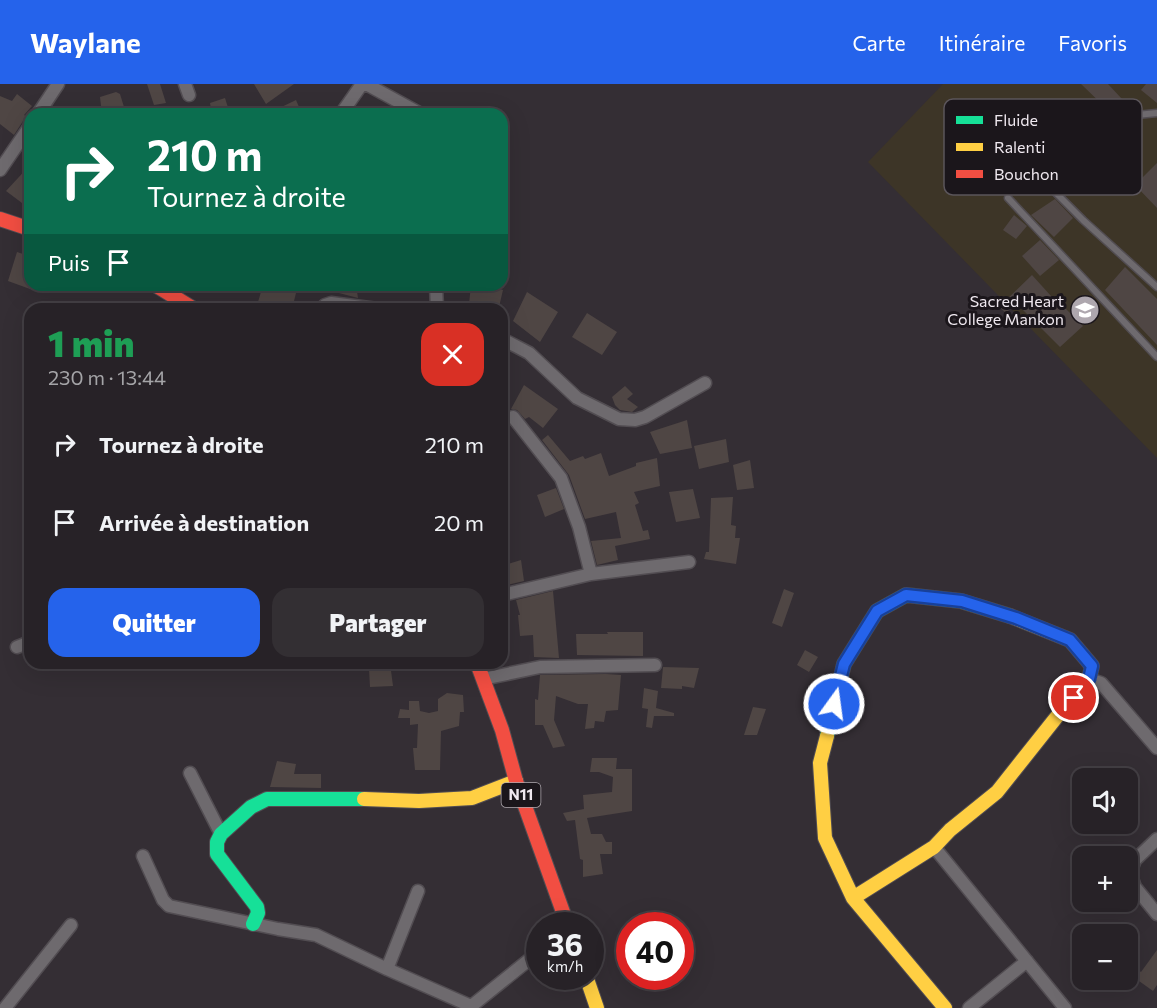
<!DOCTYPE html>
<html lang="fr">
<head>
<meta charset="utf-8">
<style>
	body { margin:0; font-family:Commissioner,sans-serif; background:#332f33; color:#f1f3f6; height:100vh; display:flex; flex-direction:column; font-size:22px; white-space:nowrap }
	* { box-sizing:border-box; margin:0 }
	p { font-size:20px; color:#a4a4a7 }
	.icon { flex:none; width:33px; height:33px; fill:none; stroke:currentColor; stroke-width:2; stroke-linecap:round; stroke-linejoin:round }
	.map { position:relative; flex:1; overflow:hidden }
	.drawer { position:absolute; left:24px; top:219px; width:484px; height:366px; display:flex; flex-direction:column; background:#272227; border-radius:18px; box-shadow:0 6px 24px #0002,0 0 0 2px #433f44 }
	.drawer>* { flex:none }
	.hud { position:absolute; left:24px; top:24px; width:484px; height:183px; border-radius:18px; box-shadow:0 6px 24px #0002,0 0 0 2px #433f44; background:#0b6e4f; color:#fff; overflow:hidden }
	.tools { position:absolute; left:1072px; top:684px; display:grid; gap:12px }
	.tools a { display:grid; place-items:center; width:66px; height:66px; border-radius:12px; background:#272227; box-shadow:0 6px 24px #0002,0 0 0 2px #433f44; font-size:30px }
	.speed { position:absolute; left:526px; top:828px; display:flex; gap:12px; font-size:30px; font-weight:700; text-align:center }
	.speed>* { display:grid; place-content:center; width:78px; height:78px; border-radius:50%; background:#272227; box-shadow:0 6px 24px #0002,0 0 0 2px #433f44; line-height:1 }
	.speed small { font-size:15px; font-weight:400 }
	.speed .limit { border:9px solid #d22; background:#fff; color:#111 }
	.pin { position:absolute; display:grid; place-items:center; width:51px; height:51px; color:#fff; margin:-26px; border:3px solid #fff; border-radius:50%; box-shadow:0 2px 6px #0007 }
	.me { position:absolute; width:66px; margin:-33px; rotate:14deg; stroke-linejoin:round; filter:drop-shadow(0 0 4px #0008) }
	.turn { display:flex; align-items:center; gap:21px; height:126px; padding:0 24px; font-size:27px }
	.turn .icon { width:78px; height:78px; stroke-width:2.5 }
	.turn b { display:block; font-size:42px; line-height:51px }
	.then { display:flex; align-items:center; height:57px; padding:0 24px; background:#0003; gap:12px; font-size:22px }
	.round { display:grid; place-items:center; flex:none; width:63px; height:63px; border-radius:18px; background:#332f33 }
	.overview { display:flex; align-items:center; justify-content:space-between; height:102px; padding:0 24px }
	h1 { font-size:36px; font-weight:800; line-height:45px; color:#1e9e55 }
	.primary-button { display:flex; gap:12px; margin-top:auto; padding:12px 24px }
	.primary-button a { flex:1; height:69px; border-radius:18px; background:#2563eb; color:#fff; font-size:24px; font-weight:800; line-height:69px; text-align:center }
	.primary-button a+a { background:#332f33; color:#f1f3f6 }
	ul { padding:0; list-style:none }
	li { display:flex; align-items:center; gap:18px; height:78px; padding:0 24px }
	li div { flex:1 }
	li b { display:block; font-size:22px }
	li em { font-style:normal }
	header { display:flex; align-items:center; gap:36px; box-sizing:border-box; height:84px; padding:0 30px; background:#2563eb; color:#fff }
	header strong { font-size:28px }
	nav { display:flex; gap:33px; margin-inline-start:auto; font-size:21px }
	.map>svg:first-child { display:block }
	.education { fill:#3d3527 }
	.building { fill:#4f4644 }
	.lines { fill:none; stroke-linecap:round; stroke-linejoin:round }
	.lane-casing { stroke:#524d52; stroke-width:9 }
	.street-casing { stroke:#524d52; stroke-width:15 }
	.fast-casing { stroke:#524d52; stroke-width:16 }
	.slow-casing { stroke:#524d52; stroke-width:16 }
	.jam-casing { stroke:#524d52; stroke-width:16 }
	.lane { stroke:#6e6a6e; stroke-width:6 }
	.street { stroke:#6e6a6e; stroke-width:12 }
	.fast { stroke:#16e098; stroke-width:14 }
	.slow { stroke:#ffcf43; stroke-width:14 }
	.jam { stroke:#f24e42; stroke-width:14 }
	.route-casing { stroke:#184099; stroke-width:15 }
	.route { stroke:#2563eb; stroke-width:10 }
	.labels { text-anchor:middle; stroke-width:6; stroke-linejoin:round; paint-order:stroke }
	.shield { fill:#1b161b; stroke:#afa9af; stroke-width:1.5 }
	.shield-label { font-size:15px; font-weight:bold; fill:#efe8ef }
	.poi-label { font-size:16px; fill:#efe8ef; stroke:#1b161b; text-anchor:end }
	.key { fill:#1b161b; stroke:#5b555b; stroke-width:1.5 }
	.key-label { font-size:16px; fill:#efe8ef }
</style>
</head>
<body>
<header>
<strong>Waylane</strong>
<nav><a>Carte</a><a>Itinéraire</a><a>Favoris</a></nav>
</header>
<div class="map">
<svg width="1157" height="924" viewBox="0 0 1157 924">
	<rect width="100%" height="100%" fill="#342e34"/>
	<path class="education" d="M943 0H1157V374L868 78Z"/>
	<path class="building" d="M147 0H160L166 19 154 21Z
		M254 0H294L266 20Z
		M1081 0H1108L1122 15 1110 28Z
		M1146 0H1157V19L1141 6Z
		M116 8 120 10 124 23 120 29 102 30 100 13Z
		M17 10 32 22 24 31 29 34 23 37 14 51 0 40V12L12 17Z
		M225 14 230 30H212L210 19Z
		M296 16 302 30H267Z
		M1157 79V124L1135 101Z
		M30 81V125L6 107Z
		M1055 115 1073 134 1054 153 1031 131Z
		M1014 131 1027 142 1016 155 1003 146Z
		M1040 156 1059 176 1040 192 1022 172Z
		M17 168 29 172 24 192 30 194V205L8 197Z
		M1125 183 1157 215V261L1105 206Z
		M1032 191 1061 223 1063 222 1083 242 1060 263 1016 219 1006 229 999 223Z
		M263 201H298L292 225 274 224 258 218Z
		M320 201H356L358 214 320 204Z
		M471 201H486L503 206 499 223 478 225 477 222 469 220Z
		M527 208 558 228 540 258 513 237Z
		M587 229 617 248 602 271 572 253Z
		M524 301 558 325 543 344 529 333 525 335 517 326 511 325Z
		M625 302 633 310 627 315 638 323 632 328 620 326 615 321 612 313Z
		M687 336 692 364 660 370 650 348Z
		M548 351 570 377 583 372 585 375 601 369 609 392 636 382V379L657 374 660 402 634 408 639 419 635 421 643 447 648 446 650 455 615 462 618 476 597 481 591 457 621 454 616 428 585 435 569 391 542 356Z
		M726 355 729 378 699 385 694 362Z
		M750 376 754 404 737 406 733 381Z
		M556 404 564 425 545 433 537 411Z
		M693 405 700 434 676 438 669 408Z
		M733 413 731 441 736 442 735 454H740L736 480 704 475 706 468H709L711 414Z
		M521 476 524 497 502 502V482Z
		M784 505 794 509 782 543 772 539Z
		M553 507 559 574 534 573 533 551 520 552 518 531H520L516 516Z
		M607 548H643V572L577 571 576 550H608Z
		M805 566 818 573 809 588 797 581Z
		M379 579H390L393 602 370 603 369 585 380 584Z
		M663 583 699 584 694 604 682 602V605L661 604Z
		M606 590 621 591 618 626 606 627 604 638 595 637 594 644 585 645 588 620H578L556 612 554 636 565 662 553 664 543 641H535V615L538 616 540 591Z
		M644 604 658 607 656 624 674 629V632H654L652 644 646 643 648 625 642 624Z
		M447 609 463 611 464 628H460L459 642 441 647 440 686H415L413 664H417L418 640 410 641V634H398L400 625 409 626V617H419L420 627 429 629 438 627V615Z
		M753 623 766 625 757 651H744Z
		M592 674H617L616 685H632V727L587 734 591 750H602L606 758H612V770H600L603 790 583 793V776L580 775 575 736 567 737 563 729 584 725 583 711 612 708 613 693 599 688H590Z
		M277 677 296 680 294 690H321V704L270 703Z
		M1157 866V901L1153 907 1132 892 1137 885 1141 888Z"/>
	<g class="lines">
		<g class="lane-casing">
			<path id="lane" d="M1157 29 1117 33 1086 47 1062 69 1052 90 1055 108 1083 136 1157 203
				M1008 114 1157 273"/>
		</g>
		<g class="street-casing">
			<path id="street" d="M185 0 189 11
				M366 0 421 30
				M38 30 58 0
				M341 30 362 0
				M0 86 30 42
				M436 201 437 225
				M322 225 325 221 331 219 377 225
				M502 255 529 269 577 314 619 335 635 336 645 333 705 299
				M513 333 561 394 579 443 591 490
				M502 511 591 490 689 478
				M17 563 30 558
				M483 595 540 583 655 581
				M1089 595 1101 599 1157 664
				M190 689 221 750
				M1157 755 1135 776 1130 789 1135 803 1157 830
				M934 763 1065 924
				M143 772 163 816 169 822 278 845 316 851 387 885 471 922
				M387 885 418 807
				M5 924 71 841
				M469 924 540 867
				M969 924 1027 877"/>
		</g>
		<g class="fast-casing">
			<path id="fast" d="M827 652 844 580 877 527 906 511 961 517 1010 532
				M253 840 258 829 257 823 217 770V758L221 750 251 723 267 715H364"/>
		</g>
		<g class="slow-casing">
			<path id="slow" d="M827 652 820 679 825 754 853 814 945 924
				M364 715 419 717 472 714 516 697
				M853 814 934 763 950 746 997 708 1082 601 1089 595 1092 582 1070 556 1010 532
				M586 892 597 924"/>
		</g>
		<g class="jam-casing">
			<path id="jam" d="M0 135 30 145
				M155 201 194 225
				M477 579 502 646 516 697 568 842"/>
		</g>
		<use href="#lane" class="lane"/>
		<use href="#street" class="street"/>
		<use href="#fast" class="fast"/>
		<use href="#slow" class="slow"/>
		<use href="#jam" class="jam"/>
	</g>
	<g class="lines">
		<g class="route-casing">
			<path id="route" d="M834 620 844 580 877 527 906 511 962 517 1016 534 1070 556 1092 582 1089 595 1082 601 1074 614"/>
		</g>
		<use href="#route" class="route"/>
	</g>
	<defs>
		<g id="school-disc" transform="scale(1.5)"><circle r="9.5" fill="#aea7ae" stroke="#1b161b"/><path d="M0-5L7-2L0 1L-7-2ZM-4 1L0 2.5L4 1V4Q0 6-4 4Z" fill="#fff"/></g>
	</defs>
	<g fill-rule="evenodd">
		<use href="#school-disc" x="1085" y="226"/>
	</g>
	<g class="labels">
		<rect class="shield" x="501.5" y="699" width="39" height="24" rx="4.5"/>
		<g class="shield-label">
			<text x="521" y="716">N11</text>
		</g>
		<g class="poi-label">
			<text x="1064" y="223">Sacred Heart<tspan x="1064" dy="18">College Mankon</tspan></text>
		</g>
	</g>
	<rect x="944" y="15" width="198" height="96" rx="9" class="key"/>
	<rect x="956" y="32" width="27" height="8" fill="#16e098"/>
	<rect x="956" y="59" width="27" height="8" fill="#ffcf43"/>
	<rect x="956" y="86" width="27" height="8" fill="#f24e42"/>
	<g class="key-label">
		<text x="994" y="42">Fluide</text>
		<text x="994" y="69">Ralenti</text>
		<text x="994" y="96">Bouchon</text>
	</g>
</svg>
<div class="tools">
<a><svg class="icon" aria-label="sound" viewBox="0 0 24 24"><path d="M4 9h4l5-4v14l-5-4H4zM17 9q2 3 0 6"/></svg></a>
<a>+</a>
<a>−</a>
</div>
<div class="speed"><div>36<small>km/h</small></div><div class="limit">40</div></div>
<div class="pin" style="left:1074px;top:614px;background:#d93025"><svg class="icon" aria-label="arrive" viewBox="0 0 24 24"><path d="M6 21V4h12l-3 4 3 4H6"/></svg></div>
<svg class="me" style="left:834px;top:620px" viewBox="-20 -20 40 40"><circle r="17" fill="#2563eb" stroke="#fff" stroke-width="3"/><path d="M0-11L8 9 0 5-8 9z" fill="#fff"/></svg>
<div class="hud">
<div class="turn"><svg class="icon" aria-label="right" viewBox="0 0 24 24"><path d="M7 20v-9h11M14 6l5 5-5 5"/></svg><div><b>210 m</b>Tournez à droite</div></div>
<div class="then">Puis<svg class="icon" aria-label="arrive" viewBox="0 0 24 24"><path d="M6 21V4h12l-3 4 3 4H6"/></svg></div>
</div>
<section class="drawer">
<div class="overview"><div><h1>1 min</h1><p>230 m · 13:44</p></div><a class="round" style="background:#d93025;color:#fff"><svg class="icon" aria-label="close" viewBox="0 0 24 24"><path d="M6 6l12 12M18 6L6 18"/></svg></a></div>
<ul>
<li><svg class="icon" aria-label="right" viewBox="0 0 24 24"><path d="M7 20v-9h11M14 6l5 5-5 5"/></svg><div><b>Tournez à droite</b></div><em>210 m</em></li>
<li><svg class="icon" aria-label="arrive" viewBox="0 0 24 24"><path d="M6 21V4h12l-3 4 3 4H6"/></svg><div><b>Arrivée à destination</b></div><em>20 m</em></li>
</ul>
<div class="primary-button"><a>Quitter</a><a>Partager</a></div>
</section>
</div>
</body>
</html>
